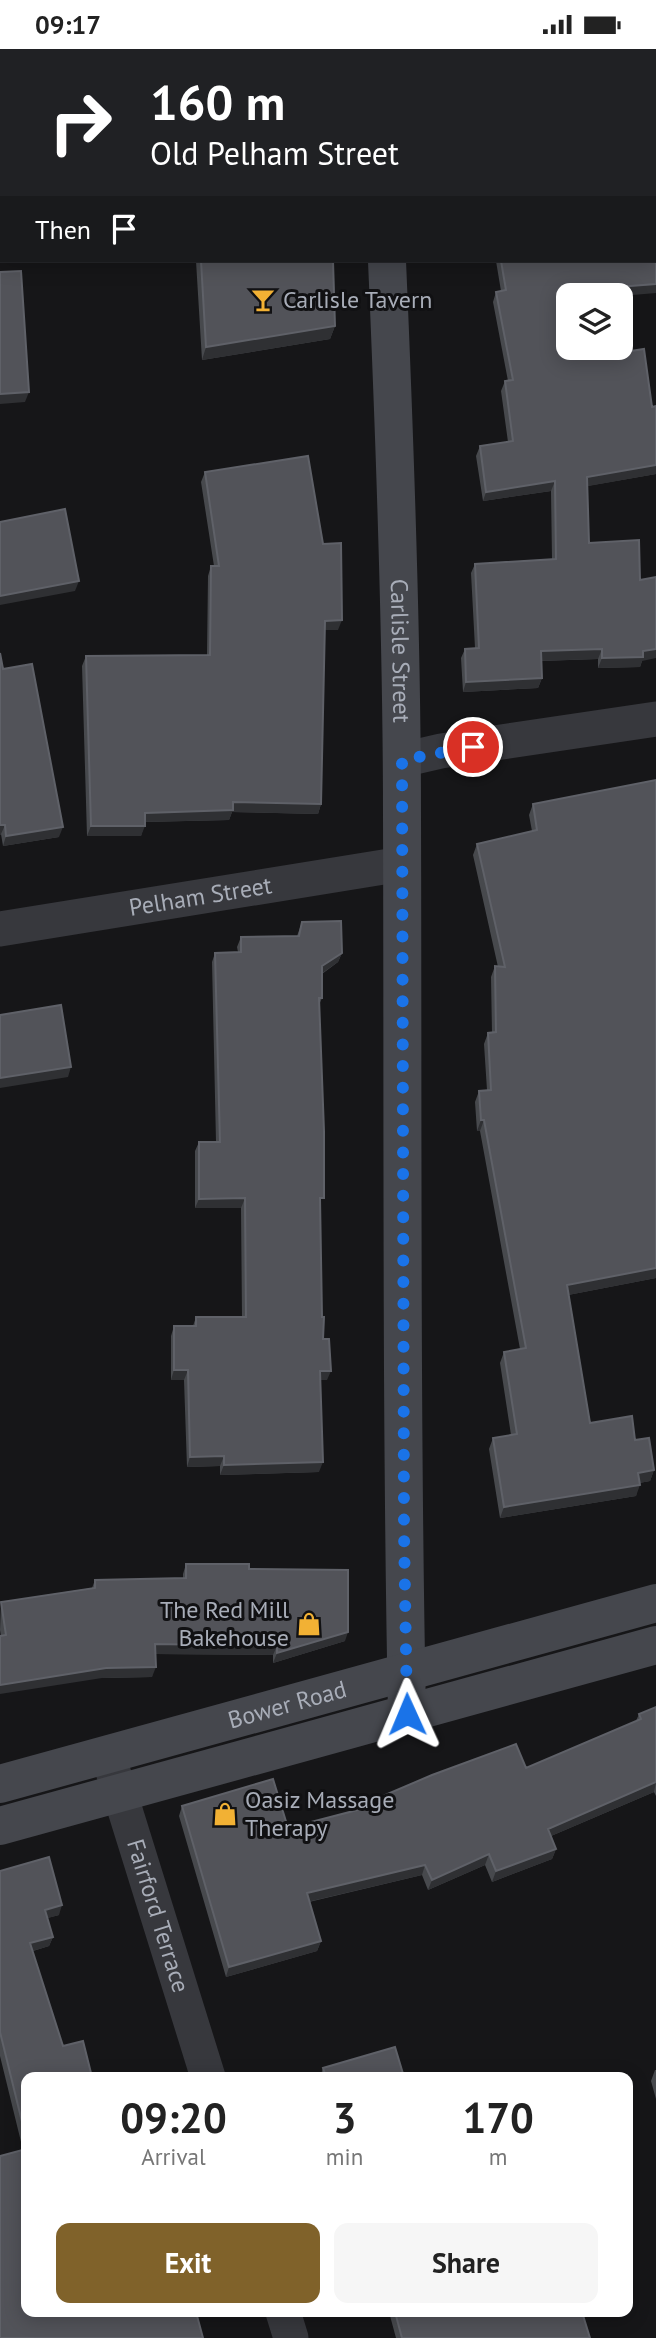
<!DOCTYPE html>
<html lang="en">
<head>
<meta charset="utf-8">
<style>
	body { margin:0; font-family:"PT Sans",sans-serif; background:#f6f6f6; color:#222; height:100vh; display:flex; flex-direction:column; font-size:26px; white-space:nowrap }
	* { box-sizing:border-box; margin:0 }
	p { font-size:23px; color:#767676 }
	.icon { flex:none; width:38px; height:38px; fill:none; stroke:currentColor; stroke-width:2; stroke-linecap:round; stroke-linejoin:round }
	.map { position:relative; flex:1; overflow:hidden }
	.drawer { position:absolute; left:21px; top:2023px; width:612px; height:245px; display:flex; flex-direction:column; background:#fff; border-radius:14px; box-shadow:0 4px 18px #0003 }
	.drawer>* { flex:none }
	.banner { position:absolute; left:0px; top:0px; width:656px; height:214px; box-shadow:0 4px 18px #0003; background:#202124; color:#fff; overflow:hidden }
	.controls { position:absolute; left:556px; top:234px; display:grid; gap:14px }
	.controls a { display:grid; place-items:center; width:77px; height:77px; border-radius:14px; background:#fff; box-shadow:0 4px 18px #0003; font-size:35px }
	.pin { position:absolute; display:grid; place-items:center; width:60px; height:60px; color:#fff; margin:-30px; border:4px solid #fff; border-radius:50%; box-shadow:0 2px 7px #0007 }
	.me { position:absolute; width:77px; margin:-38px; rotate:359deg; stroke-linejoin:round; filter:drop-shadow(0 0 5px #0008) }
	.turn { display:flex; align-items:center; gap:24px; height:147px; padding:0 35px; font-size:32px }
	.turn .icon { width:91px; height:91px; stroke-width:2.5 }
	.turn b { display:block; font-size:49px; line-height:60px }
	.then { display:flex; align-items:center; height:66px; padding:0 35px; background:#0003; gap:14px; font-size:26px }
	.eta { display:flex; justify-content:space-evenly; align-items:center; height:119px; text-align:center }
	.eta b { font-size:42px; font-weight:700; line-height:49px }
	.cta { display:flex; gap:14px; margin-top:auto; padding:14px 35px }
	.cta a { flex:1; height:80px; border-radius:14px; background:#80622a; color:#fff; font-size:28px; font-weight:700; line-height:80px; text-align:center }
	.cta a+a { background:#f6f6f6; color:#222 }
	.status { display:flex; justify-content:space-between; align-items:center; height:49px; padding:0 35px; background:#fff; direction:ltr }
	.status svg { height:19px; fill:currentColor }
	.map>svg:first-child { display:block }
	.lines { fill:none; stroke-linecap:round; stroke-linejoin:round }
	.street { stroke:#37383d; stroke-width:35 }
	.secondary { stroke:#45474d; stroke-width:38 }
	.wall { fill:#47494d }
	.shaded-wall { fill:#2f3033 }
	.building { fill:#525359; stroke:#5f6168; stroke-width:2 }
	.route { stroke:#1a73e8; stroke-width:12; stroke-dasharray:0 21.6 }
	.labels { text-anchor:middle; stroke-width:6; stroke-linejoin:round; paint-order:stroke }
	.poi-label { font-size:24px; fill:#a8adb8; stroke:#111113; text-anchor:start }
	.street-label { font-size:24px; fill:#a8adb8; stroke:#111113 }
</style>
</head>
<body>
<div class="status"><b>09:17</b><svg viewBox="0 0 49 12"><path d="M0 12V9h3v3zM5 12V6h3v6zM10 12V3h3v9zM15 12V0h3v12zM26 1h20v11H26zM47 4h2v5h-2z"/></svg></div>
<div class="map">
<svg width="656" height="2289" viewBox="0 0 656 2289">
	<rect width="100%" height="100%" fill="#161618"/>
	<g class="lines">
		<g class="street">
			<path d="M654 30H656"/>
			<path d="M0 166H2"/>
			<path d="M402 711 441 702 656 670"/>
			<path id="s1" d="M0 880 402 815"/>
			<path id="s2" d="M111 1716 208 2028"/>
			<path d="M283 2263 291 2289"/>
		</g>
		<g class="secondary">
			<path d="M376 0 377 2"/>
			<path id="s3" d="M387 212C395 396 402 582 402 767 403 1066 401 1366 407 1665"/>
			<path id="s4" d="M0 1735 656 1554"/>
			<path d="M0 1777 656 1596"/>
		</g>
	</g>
	<path class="wall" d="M196 212H333L335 277 330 290 202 311Z
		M496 212H654L569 247 605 306 652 358 656 357V425L587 437 589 494 642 612 640 618 598 619V610L541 612 542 629 538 639 463 643 461 609 465 600 475 599 471 524 475 515 552 510 551 442 483 452 476 407 480 397 508 393 501 342 505 332H508L493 253 496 243 501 242Z
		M205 423 323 495 338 581H325L321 755 318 765 232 763 229 771 145 773 141 787H87L82 617 86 607 207 606 208 527 211 517H214L201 433Z
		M0 604 3 620 59 788 3 797 1 785 0 786Z
		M533 755 656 1229 568 1246 590 1374 635 1391 654 1421 650 1432 639 1434 636 1447 500 1469 489 1400 493 1389 511 1386 500 1314 504 1303 520 1300 480 1082H477L475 1053 479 1042 487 1041 484 995 488 984H492L491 928 495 917 498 918 473 806 477 795 532 782 529 766Z
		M302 873 342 904 338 913 322 925V949L319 956 320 1158 322 1268 327 1331H320L319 1423 220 1426V1417L187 1418 184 1331H171V1287L174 1277H193L196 1268H242L241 1159H195V1102L199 1093H216L212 913 215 904 238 903 237 898 241 888 297 887Z
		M186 1515 249 1520 345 1592 273 1614V1606L155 1605 152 1628 102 1629 1 1587 0 1581 1 1553 92 1539 95 1531 183 1529V1525Z
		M656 1658V1747L654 1743 551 1787 556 1800 552 1810 492 1833 485 1816 428 1841 422 1826 309 1853 321 1892 317 1902 226 1928 179 1767 182 1757 288 1779 382 1754 385 1746 526 1719 636 1672 639 1665Z
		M0 1822 59 1866 47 1869 53 1888 49 1897 33 1902 26 2028V2263L23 2101 0 2007Z
		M323 2019 404 2028H320Z
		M655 2021H656V2050L651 2032Z
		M389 2263H582L590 2289H396Z"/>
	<path class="shaded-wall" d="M486 0H547L536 2H479Z
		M0 56H2V66H0Z
		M656 235V244L621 247H590L592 240Z
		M335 277 330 290 202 311 206 298Z
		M29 343 25 353 0 355V345Z
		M656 416V425L583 438 587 428Z
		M555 432 551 442 483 452 486 443Z
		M79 532 75 542 0 556V547Z
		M342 571 338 581H322L325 572Z
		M602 600 598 610 537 612 541 602Z
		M656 600V609L642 612 640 618 598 619 602 609Z
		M542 629 538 639 463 643 466 633Z
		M233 753 321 755 318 765 232 763 229 771 141 773 145 764Z
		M0 776H5L1 785 0 786Z
		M91 777H145L141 787H87Z
		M63 778 59 788 3 797 6 787Z
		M342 904 338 913 318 927 322 917Z
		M71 1018 68 1028 0 1039V1029Z
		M481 1071H484L480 1082H477Z
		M245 1149 241 1159H195L199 1150Z
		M656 1219V1229L563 1247 567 1236Z
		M174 1321H188L184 1331H171Z
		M320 1322H331L327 1331H317Z
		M224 1407 220 1417 187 1418 190 1408Z
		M323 1413 319 1423 220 1426 224 1416Z
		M654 1421 650 1432 634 1435 638 1424Z
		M640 1436 636 1447 500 1469 504 1458Z
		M348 1583 345 1592 273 1614 277 1604Z
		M155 1595 277 1597 273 1606 152 1605Z
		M156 1618 152 1628 102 1629 0 1645V1636L106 1619Z
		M656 1733 654 1743 544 1790 548 1780Z
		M556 1800 552 1810 492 1833 496 1822Z
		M489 1805 485 1816 428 1841 432 1831Z
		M425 1816 422 1826 303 1854 307 1844Z
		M62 1856 59 1866 41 1871 45 1861Z
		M53 1888 49 1897 26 1904 30 1894Z
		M321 1892 317 1902 226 1928 229 1918Z"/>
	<path class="building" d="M0 0H16V1L88 0V2H2V56H0Z
		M232 0H316V2H232Z
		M654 108H656V235L592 240 594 247H569V299H604L605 306 644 300 652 358 656 357V416L587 428 589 494 639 491 640 531 656 528V600L643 602V608L602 609V600L541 602 542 629 466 633 465 600 479 599 475 515 556 510 555 432 486 443 480 397 513 392 505 332 513 331 496 243 506 241 501 212H654Z
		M201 212H333L335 277 206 298Z
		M21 222 29 343 0 345V223Z
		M308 407 323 495 341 494 342 571 325 572 321 755 233 753V761L145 764V777H91L86 607 210 606 211 517H219L205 423Z
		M65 460 79 532 0 547V473Z
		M0 604 3 620 32 615 63 778 6 787 5 776H0Z
		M656 731V1219L567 1236 590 1374 632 1367 635 1391 649 1389 654 1421 638 1424 640 1436 504 1458 493 1389 517 1385 504 1303 526 1299 484 1071H481L479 1042 491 1041 488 984 496 983 495 917 505 918 477 795 537 781 533 755Z
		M341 872 342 904 322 917V949H319L324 1082V1149H320L322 1268H324L323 1290H329L331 1322H320L323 1413 224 1416V1407L190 1408 188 1321H174V1277H196V1268H246L245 1149 199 1150V1093H220L215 904 241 903V888L299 887 302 873Z
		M61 956 71 1018 0 1029V966Z
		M186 1515H249V1520L348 1521V1583L277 1604V1597L155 1595 156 1618 106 1619 0 1636V1587L6 1586 1 1553 95 1539V1531L186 1529Z
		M656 1658V1733L548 1780 556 1800 496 1822 489 1805 432 1831 425 1816 307 1844 321 1892 229 1918 182 1757 273 1730 288 1779 388 1753 385 1746 432 1726 516 1695 526 1719 641 1670 639 1665Z
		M49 1808 62 1856 45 1861 53 1888 30 1894 63 1997 83 1992 92 2028H26V2089L0 1983V1822Z
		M395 1998 404 2028H326L323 2019Z
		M26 2100V2263H196L203 2289H0V2107Z
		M395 2263H582L590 2289H402Z"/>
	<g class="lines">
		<path class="route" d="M407 1665 404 1483 402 711 473 698"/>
	</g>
	<defs>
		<g id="bar-bare" transform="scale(1.89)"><path d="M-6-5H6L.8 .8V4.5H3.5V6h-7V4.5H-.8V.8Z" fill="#f2b134" stroke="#111113" stroke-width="2.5" paint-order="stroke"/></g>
		<g id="shop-bare" transform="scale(1.89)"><path d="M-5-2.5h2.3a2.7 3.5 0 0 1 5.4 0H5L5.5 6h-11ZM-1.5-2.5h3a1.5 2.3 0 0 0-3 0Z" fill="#f2b134" stroke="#111113" stroke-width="2.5" paint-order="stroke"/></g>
	</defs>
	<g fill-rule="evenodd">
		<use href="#bar-bare" x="263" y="251"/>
		<use href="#shop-bare" x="309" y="1575"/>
		<use href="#shop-bare" x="225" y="1765"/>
	</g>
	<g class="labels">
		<g class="poi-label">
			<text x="283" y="259">Carlisle Tavern</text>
			<text x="289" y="1569" text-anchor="end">The Red Mill<tspan x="289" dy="28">Bakehouse</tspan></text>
			<text x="245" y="1759">Oasiz Massage<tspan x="245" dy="28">Therapy</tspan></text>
		</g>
		<g class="street-label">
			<text dy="8" stroke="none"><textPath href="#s3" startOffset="390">Carlisle Street</textPath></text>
			<text dy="8" stroke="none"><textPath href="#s1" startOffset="203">Pelham Street</textPath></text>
			<text dy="8" stroke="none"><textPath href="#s4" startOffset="298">Bower Road</textPath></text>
			<text dy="8" stroke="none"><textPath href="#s2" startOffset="158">Fairford Terrace</textPath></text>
		</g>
	</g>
</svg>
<div class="controls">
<a><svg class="icon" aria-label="layers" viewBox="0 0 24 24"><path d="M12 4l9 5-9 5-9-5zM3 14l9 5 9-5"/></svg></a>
</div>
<div class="pin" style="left:473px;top:698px;background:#d93025"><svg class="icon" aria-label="arrive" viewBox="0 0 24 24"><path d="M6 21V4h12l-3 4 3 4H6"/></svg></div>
<svg class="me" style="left:407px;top:1665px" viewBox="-20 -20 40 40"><path d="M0-17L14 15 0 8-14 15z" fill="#1a73e8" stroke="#fff" stroke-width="4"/></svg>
<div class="banner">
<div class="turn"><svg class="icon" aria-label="right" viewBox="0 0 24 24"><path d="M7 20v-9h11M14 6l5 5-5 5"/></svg><div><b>160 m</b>Old Pelham Street</div></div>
<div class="then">Then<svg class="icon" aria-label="arrive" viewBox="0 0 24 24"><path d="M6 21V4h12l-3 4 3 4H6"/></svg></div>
</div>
<section class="drawer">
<div class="eta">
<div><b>09:20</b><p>Arrival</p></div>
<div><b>3</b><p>min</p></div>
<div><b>170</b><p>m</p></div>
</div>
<div class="cta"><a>Exit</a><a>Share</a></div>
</section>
</div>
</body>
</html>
